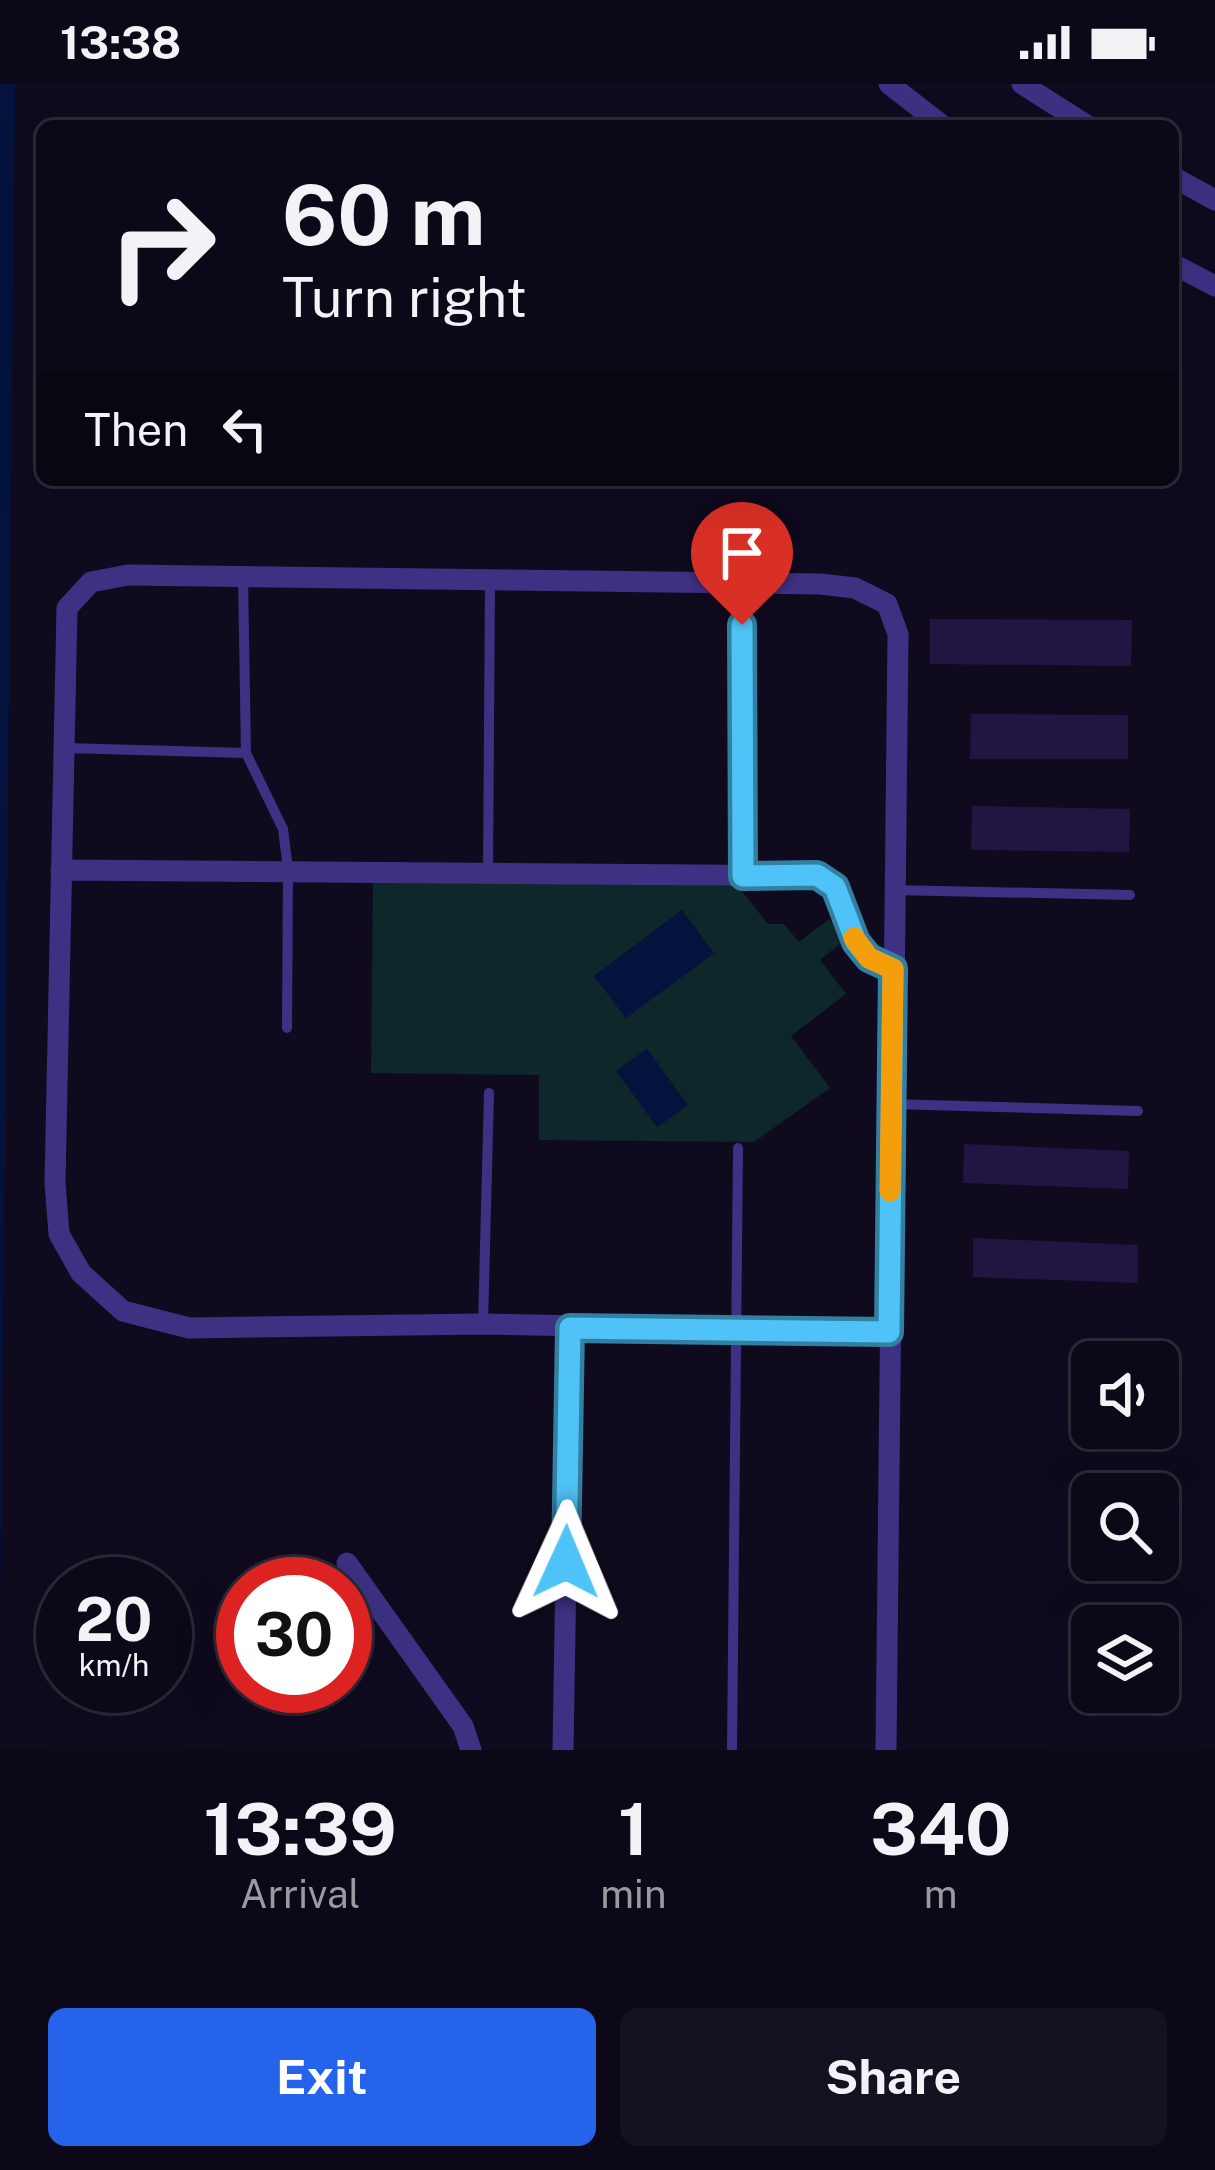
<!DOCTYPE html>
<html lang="en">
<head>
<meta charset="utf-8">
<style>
	body { margin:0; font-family:"Public Sans",sans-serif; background:#151120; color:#f1f3f6; height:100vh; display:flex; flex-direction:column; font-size:45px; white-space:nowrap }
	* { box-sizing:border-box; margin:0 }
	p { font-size:39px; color:#9a9aa1 }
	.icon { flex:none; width:66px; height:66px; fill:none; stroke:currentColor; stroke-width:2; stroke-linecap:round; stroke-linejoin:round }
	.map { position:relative; height:1666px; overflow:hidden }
	.panel { display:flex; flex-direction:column; background:#0c0817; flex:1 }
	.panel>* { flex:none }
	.top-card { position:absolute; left:36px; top:36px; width:1143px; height:366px; border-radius:18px; box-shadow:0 12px 48px #0002,0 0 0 3px #2c2936; background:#0c0817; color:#f1f3f6; overflow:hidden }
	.fabs { position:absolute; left:1071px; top:1257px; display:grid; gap:24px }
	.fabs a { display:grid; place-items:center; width:108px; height:108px; border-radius:18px; background:#0c0817; box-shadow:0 12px 48px #0002,0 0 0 3px #2c2936; font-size:60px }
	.speed { position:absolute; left:36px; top:1473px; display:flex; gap:24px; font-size:60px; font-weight:700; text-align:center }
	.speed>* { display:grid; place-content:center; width:156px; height:156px; border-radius:50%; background:#0c0817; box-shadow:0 12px 48px #0002,0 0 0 3px #2c2936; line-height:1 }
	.speed small { font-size:30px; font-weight:400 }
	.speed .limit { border:18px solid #d22; background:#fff; color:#111 }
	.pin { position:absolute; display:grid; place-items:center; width:102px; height:102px; color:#fff; margin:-123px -51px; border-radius:50% 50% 50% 0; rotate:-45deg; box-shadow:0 0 12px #0007 }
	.pin .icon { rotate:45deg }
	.me { position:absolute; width:132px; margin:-66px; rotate:1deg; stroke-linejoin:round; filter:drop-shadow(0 0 9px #0008) }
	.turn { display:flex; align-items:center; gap:42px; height:252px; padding:0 48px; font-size:54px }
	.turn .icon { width:156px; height:156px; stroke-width:2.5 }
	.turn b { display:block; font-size:84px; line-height:102px }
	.then { display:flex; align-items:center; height:114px; padding:0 48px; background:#0003; gap:24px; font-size:45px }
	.eta { display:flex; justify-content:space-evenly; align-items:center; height:204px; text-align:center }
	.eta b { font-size:72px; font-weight:700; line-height:84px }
	.primary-button { display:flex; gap:24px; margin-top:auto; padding:24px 48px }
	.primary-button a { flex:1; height:138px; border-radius:18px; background:#2563eb; color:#fff; font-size:48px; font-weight:700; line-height:138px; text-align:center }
	.primary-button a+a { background:#151120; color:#f1f3f6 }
	.status { display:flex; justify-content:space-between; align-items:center; height:84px; padding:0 60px; background:#0c0817; direction:ltr }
	.status svg { height:33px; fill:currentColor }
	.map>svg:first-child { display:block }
	.green { fill:#0d272a }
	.water { fill:#04123e }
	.building { fill:#231542 }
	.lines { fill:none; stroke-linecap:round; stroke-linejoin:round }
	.lane { stroke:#3e3183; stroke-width:10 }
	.street { stroke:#3e3183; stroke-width:21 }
	.route-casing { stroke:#337fa1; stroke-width:30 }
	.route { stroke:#4fc3f7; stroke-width:21 }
	.slow { stroke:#f59e0b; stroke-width:21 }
</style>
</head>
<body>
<div class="status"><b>13:38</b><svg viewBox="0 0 49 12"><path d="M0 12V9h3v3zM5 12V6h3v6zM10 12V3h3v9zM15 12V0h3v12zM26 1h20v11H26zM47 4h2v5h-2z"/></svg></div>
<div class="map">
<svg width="1215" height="1666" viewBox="0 0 1215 1666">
	<rect width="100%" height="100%" fill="#100a1f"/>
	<path class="green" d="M373 798 738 802 768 840H784L799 858 829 835 847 854 820 876 846 910 791 952 830 1004 754 1058 539 1056V991L371 989Z"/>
	<path class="water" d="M0 0H15L0 1548Z
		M682 826 714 869 626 934 594 892Z
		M647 965 688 1021 657 1043 616 987Z"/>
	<path class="building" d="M930 535 1132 536 1131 582 930 580Z
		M971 630 1128 631V675H970Z
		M972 722 1130 725 1129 768 971 766Z
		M964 1060 1129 1067 1128 1105 963 1099Z
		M973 1154 1138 1161V1199L973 1193Z"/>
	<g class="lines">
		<path class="lane" d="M742 499 743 792
			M65 664 246 669 243 493
			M246 669 283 745 288 785 287 944
			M488 788 490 497
			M894 806 1130 811
			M891 1020 1138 1027
			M483 1240 489 1009
			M732 1666 738 1064"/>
		<path class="street" d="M889 0 943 42
			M1022 0 1088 42
			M1173 93 1215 116
			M1173 180 1215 202
			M61 786 816 792C862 820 833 857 893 885
			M347 1479 463 1642 471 1666
			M563 1666 570 1244
			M886 1666 898 550 887 520 855 504 821 500 128 491 91 498 67 524 55 1099 59 1150 81 1189 123 1227 189 1244 483 1240 888 1248"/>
	</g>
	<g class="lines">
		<g class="route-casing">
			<path id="route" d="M566 1478 570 1244 889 1248 893 885 869 874 856 858 835 803 817 791 743 792 742 541"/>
		</g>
		<use href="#route" class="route"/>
		<path class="slow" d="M854 854 869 874 893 885 890 1107"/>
	</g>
</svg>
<div class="fabs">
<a><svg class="icon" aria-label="sound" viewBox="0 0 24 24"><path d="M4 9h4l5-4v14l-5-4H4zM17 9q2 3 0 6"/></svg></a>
<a><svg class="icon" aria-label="search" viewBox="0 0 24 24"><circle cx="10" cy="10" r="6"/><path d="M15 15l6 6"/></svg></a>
<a><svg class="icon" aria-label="layers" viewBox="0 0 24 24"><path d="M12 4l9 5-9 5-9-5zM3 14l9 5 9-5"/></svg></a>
</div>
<div class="speed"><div>20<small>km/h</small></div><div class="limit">30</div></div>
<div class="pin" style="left:742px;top:541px;background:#d93025"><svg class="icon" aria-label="arrive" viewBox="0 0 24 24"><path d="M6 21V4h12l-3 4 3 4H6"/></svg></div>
<svg class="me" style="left:566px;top:1478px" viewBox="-20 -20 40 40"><path d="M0-17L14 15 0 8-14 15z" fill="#4fc3f7" stroke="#fff" stroke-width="4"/></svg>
<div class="top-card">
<div class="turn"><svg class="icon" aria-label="right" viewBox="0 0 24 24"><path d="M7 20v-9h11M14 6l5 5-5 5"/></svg><div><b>60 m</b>Turn right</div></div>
<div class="then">Then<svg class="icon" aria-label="left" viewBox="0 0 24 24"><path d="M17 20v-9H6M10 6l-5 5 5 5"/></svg></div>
</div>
</div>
<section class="panel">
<div class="eta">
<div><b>13:39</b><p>Arrival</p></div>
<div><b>1</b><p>min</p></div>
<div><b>340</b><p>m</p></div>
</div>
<div class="primary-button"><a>Exit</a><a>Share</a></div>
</section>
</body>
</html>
